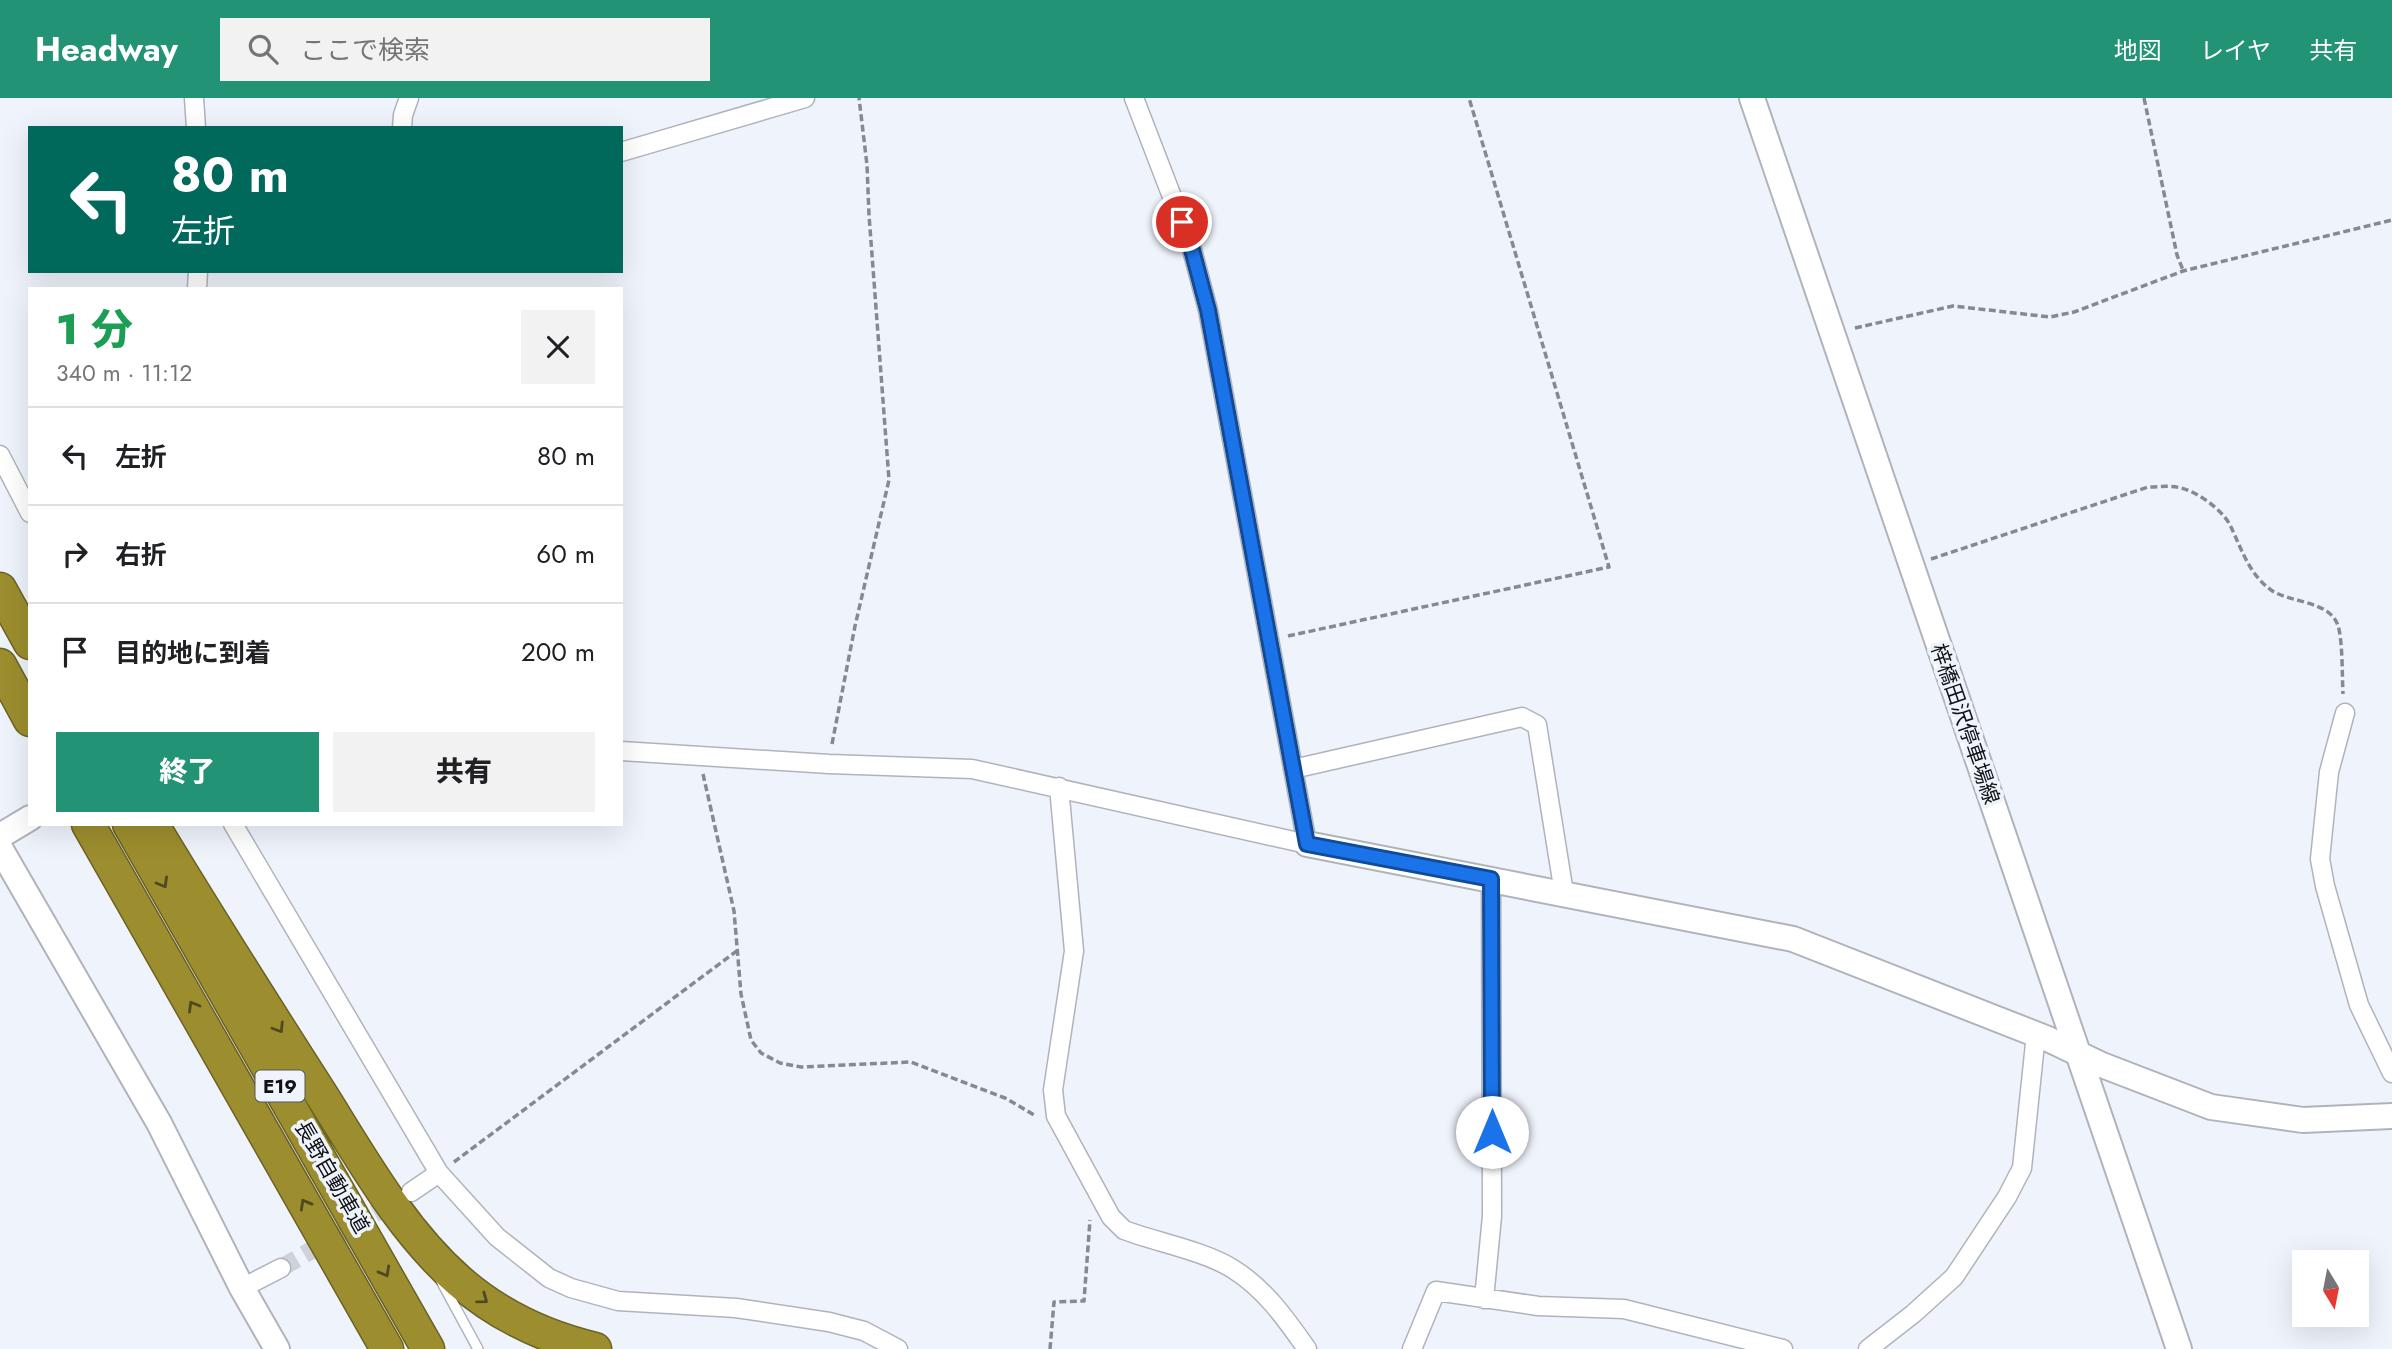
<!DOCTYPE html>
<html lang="ja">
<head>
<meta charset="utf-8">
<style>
	body { margin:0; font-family:Jost,"Noto Sans JP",sans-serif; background:#f2f2f2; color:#202124; height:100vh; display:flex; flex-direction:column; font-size:26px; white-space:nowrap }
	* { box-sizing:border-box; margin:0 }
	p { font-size:23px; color:#757577 }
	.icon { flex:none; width:38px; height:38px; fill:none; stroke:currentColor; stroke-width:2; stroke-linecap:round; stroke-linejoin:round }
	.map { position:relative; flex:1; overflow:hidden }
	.sheet { position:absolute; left:28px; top:189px; width:595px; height:539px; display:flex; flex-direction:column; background:#fff; border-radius:0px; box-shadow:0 7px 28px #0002 }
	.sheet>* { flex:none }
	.guide { position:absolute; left:28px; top:28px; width:595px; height:147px; border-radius:0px; box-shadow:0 7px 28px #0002; background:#00695c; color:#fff; overflow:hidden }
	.needle { width:46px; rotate:170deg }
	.fabs { position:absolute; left:2292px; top:1152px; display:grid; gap:14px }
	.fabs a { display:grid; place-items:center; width:77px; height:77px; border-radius:0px; background:#fff; box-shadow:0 7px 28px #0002; font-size:35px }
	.pin { position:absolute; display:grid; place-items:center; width:60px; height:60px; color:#fff; margin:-30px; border:4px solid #fff; border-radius:50%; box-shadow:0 2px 7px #0007 }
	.me { position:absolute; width:77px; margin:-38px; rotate:0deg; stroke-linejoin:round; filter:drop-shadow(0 0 5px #0008) }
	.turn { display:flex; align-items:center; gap:24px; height:147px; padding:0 28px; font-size:32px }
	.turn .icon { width:91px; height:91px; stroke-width:2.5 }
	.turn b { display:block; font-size:49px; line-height:60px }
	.round { display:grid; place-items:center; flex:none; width:74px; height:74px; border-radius:0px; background:#f2f2f2 }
	.overview { display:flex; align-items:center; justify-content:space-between; height:119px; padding:0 28px }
	h1 { font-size:42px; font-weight:800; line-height:52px; color:#1e9e55 }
	.primary-button { display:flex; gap:14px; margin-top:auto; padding:14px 28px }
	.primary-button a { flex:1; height:80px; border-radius:0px; background:#229375; color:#fff; font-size:28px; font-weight:800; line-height:80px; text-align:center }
	.primary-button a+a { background:#f2f2f2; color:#202124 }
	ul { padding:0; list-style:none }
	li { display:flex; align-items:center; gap:21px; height:98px; padding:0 28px; border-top:2px solid #e0e0e0 }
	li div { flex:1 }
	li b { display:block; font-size:26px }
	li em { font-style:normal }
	header { display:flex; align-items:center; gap:42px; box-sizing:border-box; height:98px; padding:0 35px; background:#229375; color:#fff }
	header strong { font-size:33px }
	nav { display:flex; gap:38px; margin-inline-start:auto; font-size:24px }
	.search { width:490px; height:63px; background:#f2f2f2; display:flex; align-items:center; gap:18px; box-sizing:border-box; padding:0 24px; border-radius:0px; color:#757577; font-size:26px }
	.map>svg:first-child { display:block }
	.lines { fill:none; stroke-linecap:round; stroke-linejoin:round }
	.street-tunnel { stroke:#ced2d9; stroke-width:18; stroke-dasharray:18 9; stroke-linecap:butt }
	.lane-casing { stroke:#afb4bc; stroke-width:12 }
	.street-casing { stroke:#afb4bc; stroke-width:21 }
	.secondary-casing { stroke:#afb4bc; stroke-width:28 }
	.highway-casing { stroke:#6b6225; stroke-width:35 }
	.path { stroke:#868a8f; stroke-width:3.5; stroke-dasharray:7 3.5; stroke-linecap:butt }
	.lane { stroke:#fff; stroke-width:9 }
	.street { stroke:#fff; stroke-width:18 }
	.secondary { stroke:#fff; stroke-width:24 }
	.highway { stroke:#9c8e2e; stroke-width:32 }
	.oneway { stroke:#4f4920 }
	.route-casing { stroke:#114b97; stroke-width:18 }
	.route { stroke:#1a73e8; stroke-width:12 }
	.labels { text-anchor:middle; stroke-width:7; stroke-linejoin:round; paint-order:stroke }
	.shield { fill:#eff4fc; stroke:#53555a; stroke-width:2 }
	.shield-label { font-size:19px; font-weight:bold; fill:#101114 }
	.street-label { font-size:21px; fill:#101114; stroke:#eff4fc }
</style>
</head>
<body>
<header>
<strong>Headway</strong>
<div class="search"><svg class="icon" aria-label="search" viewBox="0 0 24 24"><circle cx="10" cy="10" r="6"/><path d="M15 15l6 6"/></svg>ここで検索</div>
<nav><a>地図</a><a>レイヤ</a><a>共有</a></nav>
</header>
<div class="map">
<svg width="2392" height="1251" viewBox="0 0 2392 1251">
	<rect width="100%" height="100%" fill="#eff4fc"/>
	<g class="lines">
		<path class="street-tunnel" d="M281 1170 396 1103"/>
		<g class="lane-casing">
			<path id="lane" d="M440 1181 478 1251"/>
		</g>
		<g class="street-casing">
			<path id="street" d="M194 0 196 30
				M402 30 403 17 409 0
				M621 54 805 0
				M197 191 198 173
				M0 357 30 415
				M2345 615 2329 674 2320 761 2325 788 2359 907 2392 975
				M621 653 829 666 972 671 1307 746 1208 212 1191 148 1134 0
				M1293 671 1522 619 1537 627 1564 795
				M1059 689 1074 853 1053 992 1056 1018 1111 1119 1124 1132C1156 1144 1205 1153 1233 1171 1265 1191 1286 1221 1307 1251
				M233 726 439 1075 497 1139 549 1180 571 1190 618 1203 736 1210 829 1224 864 1233 898 1251
				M411 1094 439 1075
				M242 1190 281 1170
				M1484 1201 1492 1118 1491 781
				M1412 1251 1436 1193 1538 1208 1624 1211 1783 1251
				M1868 1251 1913 1216 1954 1179 2007 1099 2022 1070 2036 936"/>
		</g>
		<g class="secondary-casing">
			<path id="secondary" d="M1752 0 2179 1251
				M0 738 30 720
				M1307 746 1793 841 2048 941 2102 967 2211 1009 2303 1022 2392 1018
				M0 750 159 1025 242 1190 277 1251"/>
		</g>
		<g class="highway-casing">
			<path id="highway" d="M0 491 30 545
				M0 567 30 622
				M88 726 387 1251
				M129 726 428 1251
				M152 726C207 817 264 907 321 996 362 1061 401 1132 459 1183 499 1218 544 1239 595 1251"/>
		</g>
		<path class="path" d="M2144 0 2177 157 2183 172
			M1855 230 1953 208 2050 219 2074 214 2183 173 2392 122
			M1931 461 2148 389C2159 389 2170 387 2181 390 2198 394 2224 413 2231 429 2242 452 2249 476 2271 492 2290 505 2326 502 2337 525 2343 538 2342 580 2343 596
			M1288 538 1609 469 1469 0
			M832 646 855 528 889 382 869 117 867 67 859 0
			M703 676 734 813 741 896 751 942 761 955 780 965 801 969 911 964 1005 1000 1036 1018
			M454 1064 738 852
			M1050 1251 1054 1204 1084 1203 1090 1122"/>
		<use href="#lane" class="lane"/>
		<use href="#street" class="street"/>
		<use href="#secondary" class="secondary"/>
		<use href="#highway" class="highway"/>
	</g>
	<defs><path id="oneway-chevron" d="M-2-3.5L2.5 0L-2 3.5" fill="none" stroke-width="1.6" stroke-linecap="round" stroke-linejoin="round" transform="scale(1.75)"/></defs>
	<g class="oneway">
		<use href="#oneway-chevron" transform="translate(163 785) rotate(60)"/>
		<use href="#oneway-chevron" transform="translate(193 908) rotate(-120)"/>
		<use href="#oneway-chevron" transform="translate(279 930) rotate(58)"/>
		<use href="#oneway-chevron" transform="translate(305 1106) rotate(-119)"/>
		<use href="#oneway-chevron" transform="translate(385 1174) rotate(61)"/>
		<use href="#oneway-chevron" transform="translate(483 1201) rotate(36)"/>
	</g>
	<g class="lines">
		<g class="route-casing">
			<path id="route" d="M1182 124 1191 148 1208 212 1307 746 1491 781 1492 1034"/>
		</g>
		<use href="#route" class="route"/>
	</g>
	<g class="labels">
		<rect class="shield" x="255.5" y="972.5" width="49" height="31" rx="5"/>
		<g class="shield-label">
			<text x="280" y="995">E19</text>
		</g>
		<g class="street-label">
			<text transform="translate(1965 626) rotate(71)" y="7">梓橋田沢停車場線</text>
			<text transform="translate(332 1079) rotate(60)" y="7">長野自動車道</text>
		</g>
	</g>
</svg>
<div class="fabs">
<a><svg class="needle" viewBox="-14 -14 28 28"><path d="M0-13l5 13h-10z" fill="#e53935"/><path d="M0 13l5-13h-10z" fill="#757577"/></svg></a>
</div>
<div class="pin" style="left:1182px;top:124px;background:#d93025"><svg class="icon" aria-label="arrive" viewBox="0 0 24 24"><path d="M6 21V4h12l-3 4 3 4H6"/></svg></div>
<svg class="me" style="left:1492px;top:1034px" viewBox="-20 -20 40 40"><circle r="19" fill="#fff"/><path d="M0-13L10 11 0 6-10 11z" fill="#1a73e8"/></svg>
<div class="guide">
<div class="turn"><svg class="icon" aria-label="left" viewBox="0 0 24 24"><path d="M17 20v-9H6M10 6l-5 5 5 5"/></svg><div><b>80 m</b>左折</div></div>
</div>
<section class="sheet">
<div class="overview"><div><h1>1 分</h1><p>340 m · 11:12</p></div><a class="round"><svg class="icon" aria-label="close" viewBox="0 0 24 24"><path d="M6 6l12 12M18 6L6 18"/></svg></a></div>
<ul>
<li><svg class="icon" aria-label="left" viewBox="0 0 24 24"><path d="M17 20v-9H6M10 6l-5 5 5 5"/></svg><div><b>左折</b></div><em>80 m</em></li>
<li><svg class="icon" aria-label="right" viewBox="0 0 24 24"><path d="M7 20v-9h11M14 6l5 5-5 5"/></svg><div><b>右折</b></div><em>60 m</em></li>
<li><svg class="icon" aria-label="arrive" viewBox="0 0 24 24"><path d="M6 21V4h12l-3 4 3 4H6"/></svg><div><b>目的地に到着</b></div><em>200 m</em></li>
</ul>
<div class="primary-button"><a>終了</a><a>共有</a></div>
</section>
</div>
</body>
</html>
